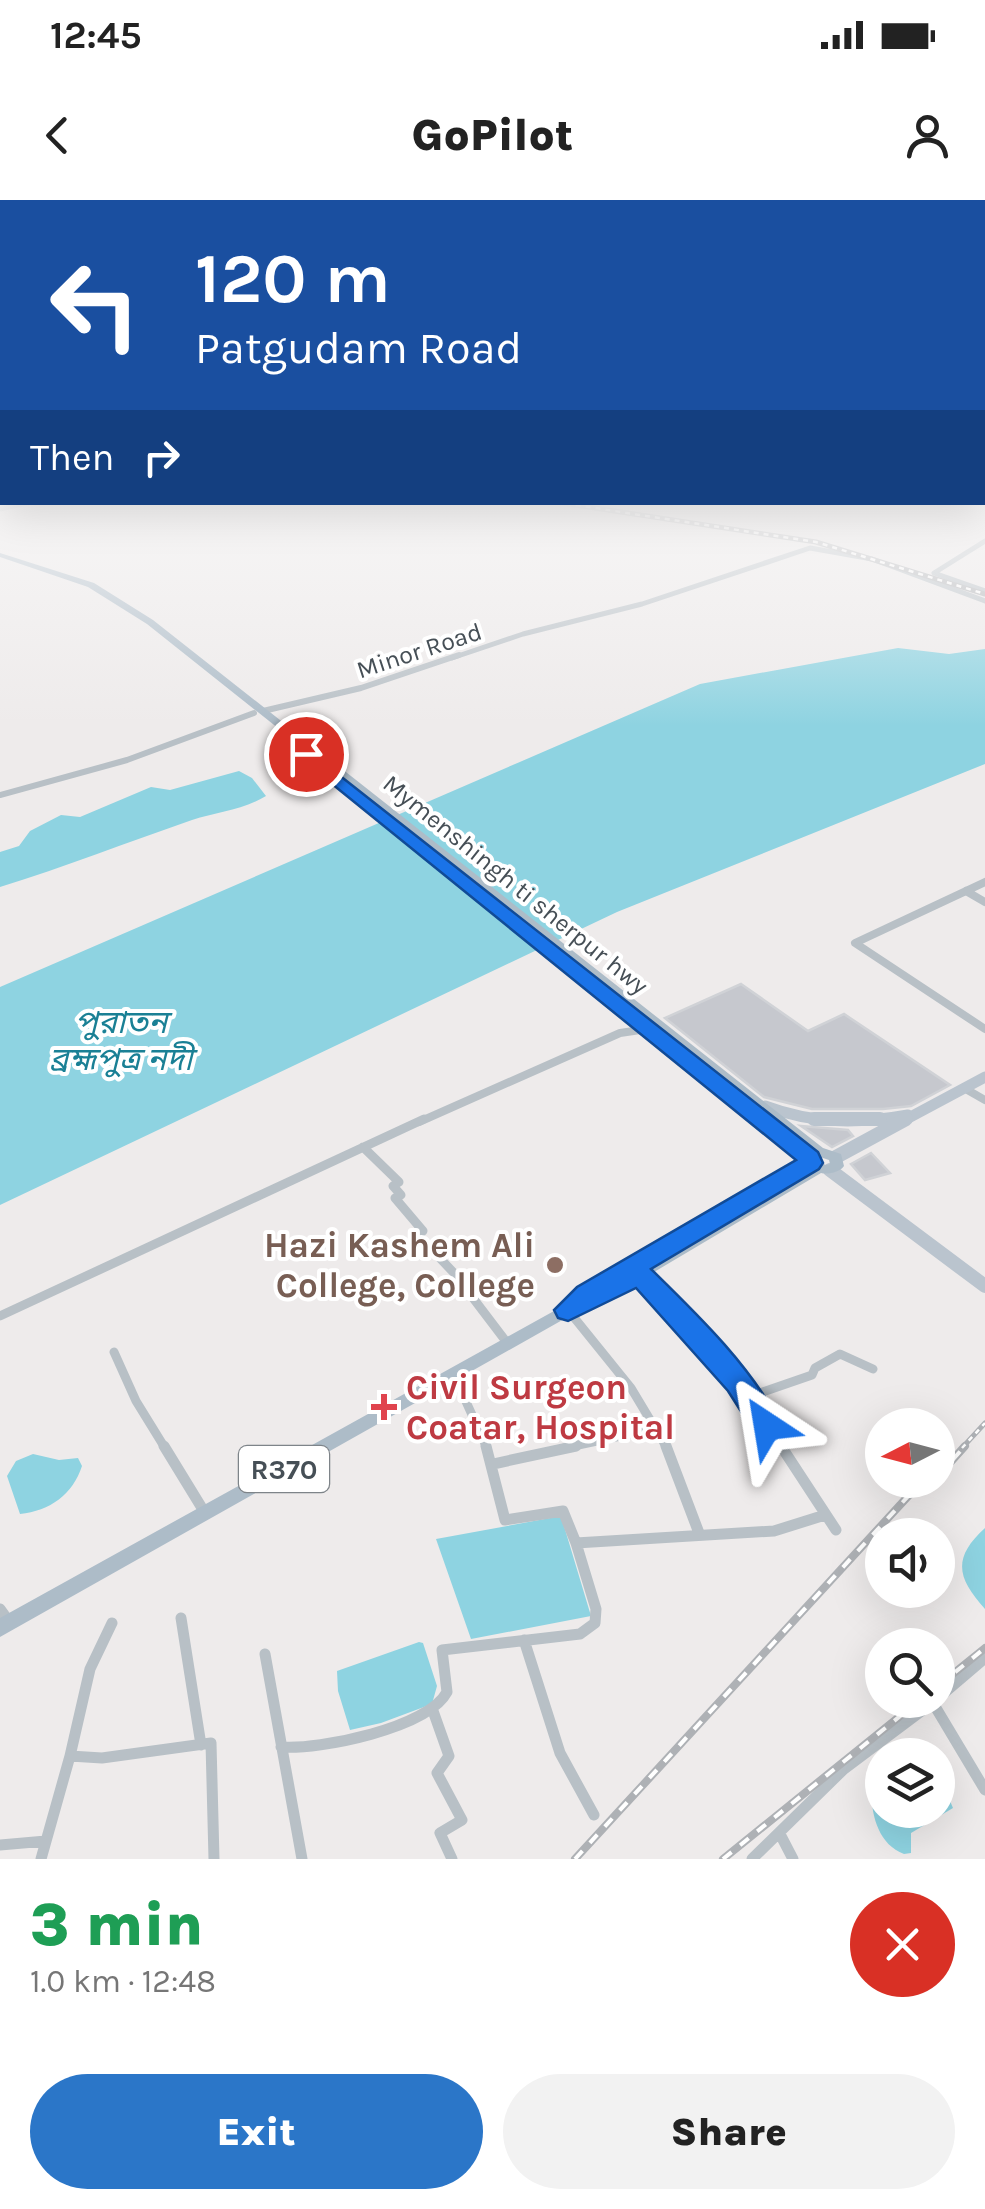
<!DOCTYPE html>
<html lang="en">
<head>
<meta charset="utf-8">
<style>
	body { margin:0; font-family:Karla,"Noto Sans Bengali",sans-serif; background:#f2f2f2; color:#222; height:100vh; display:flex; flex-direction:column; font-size:38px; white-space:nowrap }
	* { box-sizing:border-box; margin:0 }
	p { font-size:32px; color:#767676 }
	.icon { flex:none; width:55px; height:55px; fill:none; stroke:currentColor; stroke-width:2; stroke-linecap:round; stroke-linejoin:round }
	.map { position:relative; height:1659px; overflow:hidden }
	.panel { display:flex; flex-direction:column; background:#fff; flex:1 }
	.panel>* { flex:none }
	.guide { position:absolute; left:0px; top:0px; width:985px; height:305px; box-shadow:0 10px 40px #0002; background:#1a4fa0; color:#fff; overflow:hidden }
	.needle { width:65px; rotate:264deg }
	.tools { position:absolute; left:865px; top:1208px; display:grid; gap:20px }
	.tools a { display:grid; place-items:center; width:90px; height:90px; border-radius:50%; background:#fff; box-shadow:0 10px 40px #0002; font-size:50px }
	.pin { position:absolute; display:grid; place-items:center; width:85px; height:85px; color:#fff; margin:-42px; border:5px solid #fff; border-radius:50%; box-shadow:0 2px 10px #0007 }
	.me { position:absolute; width:110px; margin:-55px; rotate:327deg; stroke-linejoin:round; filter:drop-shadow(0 0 8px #0008) }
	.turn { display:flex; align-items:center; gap:35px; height:210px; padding:0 30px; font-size:45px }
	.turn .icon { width:130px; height:130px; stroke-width:2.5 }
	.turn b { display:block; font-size:70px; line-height:85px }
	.then { display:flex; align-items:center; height:95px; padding:0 30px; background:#0003; gap:20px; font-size:38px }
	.round { display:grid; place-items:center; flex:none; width:105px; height:105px; border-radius:52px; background:#f2f2f2 }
	.summary { display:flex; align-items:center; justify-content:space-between; height:170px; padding:0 30px }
	h1 { font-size:60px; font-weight:800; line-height:75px; color:#1e9e55 }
	.cta { display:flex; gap:20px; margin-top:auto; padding:20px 30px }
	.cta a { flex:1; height:115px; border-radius:60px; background:#2b76c8; color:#fff; font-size:40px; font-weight:800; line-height:115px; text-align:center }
	.cta a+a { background:#f2f2f2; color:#222 }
	.status { display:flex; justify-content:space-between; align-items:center; height:70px; padding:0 50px; background:#fff; direction:ltr }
	.status svg { height:28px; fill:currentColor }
	header { display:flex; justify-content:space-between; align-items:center; height:130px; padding:0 30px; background:#fff; font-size:45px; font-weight:800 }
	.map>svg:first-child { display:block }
	.water { fill:#8ed3e1 }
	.building { fill:#c6c8ce; stroke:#d0d2d6; stroke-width:2.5 }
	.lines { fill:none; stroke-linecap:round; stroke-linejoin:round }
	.street-far4 { stroke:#b8c0c6; stroke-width:5 }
	.street-far3 { stroke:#b8c0c6; stroke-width:6 }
	.street-far2 { stroke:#b8c0c6; stroke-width:8 }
	.street-far1 { stroke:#b8c0c6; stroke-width:9 }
	.street { stroke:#b8c0c6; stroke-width:11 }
	.secondary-far1 { stroke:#bac4ce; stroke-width:11 }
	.secondary { stroke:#bac4ce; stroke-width:14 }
	.primary { fill:#adbcc8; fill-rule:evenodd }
	.rail-far1-casing { stroke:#aeb1b5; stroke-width:5 }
	.rail-casing { stroke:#aeb1b5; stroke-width:8 }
	.rail-far1 { stroke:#fff; stroke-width:2.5; stroke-dasharray:5; stroke-linecap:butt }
	.rail { stroke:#fff; stroke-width:4; stroke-dasharray:11; stroke-linecap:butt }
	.route { fill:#1a73e8; stroke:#114b97; stroke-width:2.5 }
	.education-dot { fill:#8d6e63; stroke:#fff; stroke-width:4 }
	.health-dot { fill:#e0444e; stroke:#fff; stroke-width:4 }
	.labels { text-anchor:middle; stroke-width:8; stroke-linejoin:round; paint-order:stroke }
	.far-street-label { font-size:25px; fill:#464f56; stroke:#fff }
	.shield { fill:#fff; stroke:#7e8489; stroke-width:2.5 }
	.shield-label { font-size:28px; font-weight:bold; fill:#464f56 }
	.water-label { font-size:32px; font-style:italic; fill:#1a8095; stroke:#fff }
	.near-education-label { font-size:35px; font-weight:bold; fill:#785e54; stroke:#fff; text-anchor:end }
	.near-health-label { font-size:35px; font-weight:bold; fill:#be3a42; stroke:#fff; text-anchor:start }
</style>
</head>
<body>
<div class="status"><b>12:45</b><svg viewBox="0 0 49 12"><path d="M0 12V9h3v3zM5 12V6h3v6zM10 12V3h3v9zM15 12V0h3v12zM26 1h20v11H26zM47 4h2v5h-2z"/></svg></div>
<header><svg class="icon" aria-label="back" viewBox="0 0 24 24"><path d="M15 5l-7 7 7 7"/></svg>GoPilot<svg class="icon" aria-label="person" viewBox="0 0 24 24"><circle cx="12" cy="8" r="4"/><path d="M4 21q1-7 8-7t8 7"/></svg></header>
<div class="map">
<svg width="985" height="1659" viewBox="0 0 985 1659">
	<rect width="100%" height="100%" fill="#eeebeb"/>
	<path class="water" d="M898 448 949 454 985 449V564L617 712 0 1005V787L700 484Z
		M239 571 252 578 266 596C243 610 217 612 192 620 128 642 65 667 0 687V652L19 646 30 631 61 615 80 617 151 587 170 590Z
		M33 1254 59 1260 78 1258 82 1266C73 1294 50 1311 20 1314L7 1276 16 1261Z
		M561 1316 591 1416 471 1439 436 1339Z
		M985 1328V1409C957 1378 952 1358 985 1328Z
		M419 1442 423 1443 437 1486 432 1504 381 1523 350 1530 338 1491 337 1471Z
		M888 1548 917 1555H882V1610H938V1573L953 1608 911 1633V1653L904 1654C869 1641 867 1590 876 1559Z"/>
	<path class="building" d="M741 784 808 831 844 814 950 885 911 906 883 909H812L764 897 665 818Z
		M801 926 848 930 853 936 832 947Z
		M871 953 890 973 865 980 851 964Z"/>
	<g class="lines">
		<path class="street-far4" d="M0 309 31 302
			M934 373 985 341
			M934 373 985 391
			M452 458 523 434 642 404 810 348 872 359 985 401"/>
		<path class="street-far3" d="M263 511 361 488 459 455
			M0 595 127 560 254 513"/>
		<path class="street-far2" d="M985 682 855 743 985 829
			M966 691 985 702
			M964 888 985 900
			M419 922 620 833 647 829"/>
		<path class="street-far1" d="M363 947 399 982 393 986 401 995 395 998 423 1031 417 1034 454 1073 508 1144
			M639 1074 739 1183 782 1248
			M568 1110 631 1188 667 1248
			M0 1116 424 919
			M114 1152 136 1201 165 1248
			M454 1175 487 1248
			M748 1197 812 1175 815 1168 840 1154 873 1169
			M564 1248 658 1228"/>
		<path class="street" d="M164 1246 205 1313
			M486 1246 505 1320 563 1311 576 1343 774 1331 825 1315
			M666 1246 699 1333
			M781 1246 836 1330
			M493 1264 576 1246
			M0 1409 10 1423
			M181 1418 201 1545
			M112 1423 90 1469 70 1556 102 1558 211 1543 214 1659
			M524 1440 560 1553 594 1615
			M265 1454 302 1659
			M938 1498 985 1458
			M933 1503 985 1590
			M432 1508 449 1556 437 1573 462 1620 440 1633 452 1659
			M281 1547C320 1550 428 1528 447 1492L442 1450 580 1434 595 1423 596 1409 576 1343
			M780 1634 793 1659
			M0 1645 46 1641
			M41 1659 70 1556
			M752 1659 844 1569 936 1500"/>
		<path class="secondary-far1" d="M765 906C813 924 858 924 908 915
			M901 922 985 877"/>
		<path class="secondary" d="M814 919H880
			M836 957 906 919
			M830 970 985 1086"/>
		<path class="primary" d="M0 353 94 383 153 420 823 948 841 954 844 966C840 972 828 975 821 973L644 1078 573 1114 0 1437V1418L563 1106 601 1087 598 1083 601 1079 803 961 406 639 407 637H415L147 424 88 387 0 357ZM820 957 829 960 830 964 826 965 818 962 816 959Z"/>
		<g class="rail-far1-casing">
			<path id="rail-far1" d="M556 302 816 342 985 394
				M962 1248 985 1223"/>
		</g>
		<g class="rail-casing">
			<path id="rail" d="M938 1276 965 1246
				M938 1486 985 1448
				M575 1659 923 1280
				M723 1659 920 1500"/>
		</g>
		<use href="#rail-far1" class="rail-far1"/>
		<use href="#rail" class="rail"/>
	</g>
	<linearGradient id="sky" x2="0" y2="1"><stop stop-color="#84c0e5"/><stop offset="0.56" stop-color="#f7f6f6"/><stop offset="1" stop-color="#f7f6f6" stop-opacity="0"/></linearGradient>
	<rect width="985" height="526" fill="url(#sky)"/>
	<path class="route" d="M306 549 818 952 823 963 819 969 651 1069C699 1116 751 1166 782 1226L778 1235 767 1239 756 1235 728 1191 636 1088 568 1121 558 1118 554 1110 577 1087 796 960 300 558 298 554Z"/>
	<circle class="education-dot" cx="555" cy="1065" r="10"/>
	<path class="health-dot" d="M379 1192h10v10h10v10h-10v10h-10v-10h-10v-10h10z"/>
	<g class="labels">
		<g class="far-street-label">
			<text transform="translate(419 450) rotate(-18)" y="9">Minor Road</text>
			<text transform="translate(516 684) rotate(39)" y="9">Mymenshingh ti sherpur hwy</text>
		</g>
		<rect class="shield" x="239" y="1246" width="90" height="46" rx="8"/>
		<g class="shield-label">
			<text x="284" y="1279">R370</text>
		</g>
		<g class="water-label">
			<text x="121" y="833">পুরাতন<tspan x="121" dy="37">ব্রহ্মপুত্র নদী</tspan></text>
		</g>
		<g class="near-education-label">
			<text x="535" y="1057">Hazi Kashem Ali<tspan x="535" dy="40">College, College</tspan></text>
		</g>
		<g class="near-health-label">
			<text x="406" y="1199">Civil Surgeon<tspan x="406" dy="40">Coatar, Hospital</tspan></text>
		</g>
	</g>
</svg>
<div class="tools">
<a><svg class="needle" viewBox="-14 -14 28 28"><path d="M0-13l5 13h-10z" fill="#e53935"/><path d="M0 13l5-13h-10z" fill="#767676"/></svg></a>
<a><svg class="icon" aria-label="sound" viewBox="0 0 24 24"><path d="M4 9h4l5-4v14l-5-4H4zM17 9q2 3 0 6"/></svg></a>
<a><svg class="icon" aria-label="search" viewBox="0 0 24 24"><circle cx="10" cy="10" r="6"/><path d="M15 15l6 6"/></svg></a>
<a><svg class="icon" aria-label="layers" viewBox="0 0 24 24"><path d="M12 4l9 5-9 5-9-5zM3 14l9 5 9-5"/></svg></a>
</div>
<div class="pin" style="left:306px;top:554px;background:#d93025"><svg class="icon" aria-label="arrive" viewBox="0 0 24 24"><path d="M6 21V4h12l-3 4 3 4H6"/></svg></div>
<svg class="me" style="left:767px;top:1226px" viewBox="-20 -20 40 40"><path d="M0-17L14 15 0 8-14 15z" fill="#1a73e8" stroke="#fff" stroke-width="4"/></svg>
<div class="guide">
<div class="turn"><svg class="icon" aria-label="left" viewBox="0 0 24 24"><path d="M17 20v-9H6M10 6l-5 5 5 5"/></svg><div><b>120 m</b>Patgudam Road</div></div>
<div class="then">Then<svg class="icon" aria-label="right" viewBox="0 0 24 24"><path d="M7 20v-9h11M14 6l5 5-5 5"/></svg></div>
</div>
</div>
<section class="panel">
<div class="summary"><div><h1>3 min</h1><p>1.0 km · 12:48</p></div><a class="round" style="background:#d93025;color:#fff"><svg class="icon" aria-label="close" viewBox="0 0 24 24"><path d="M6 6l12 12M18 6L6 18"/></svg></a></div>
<div class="cta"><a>Exit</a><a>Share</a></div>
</section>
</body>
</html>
